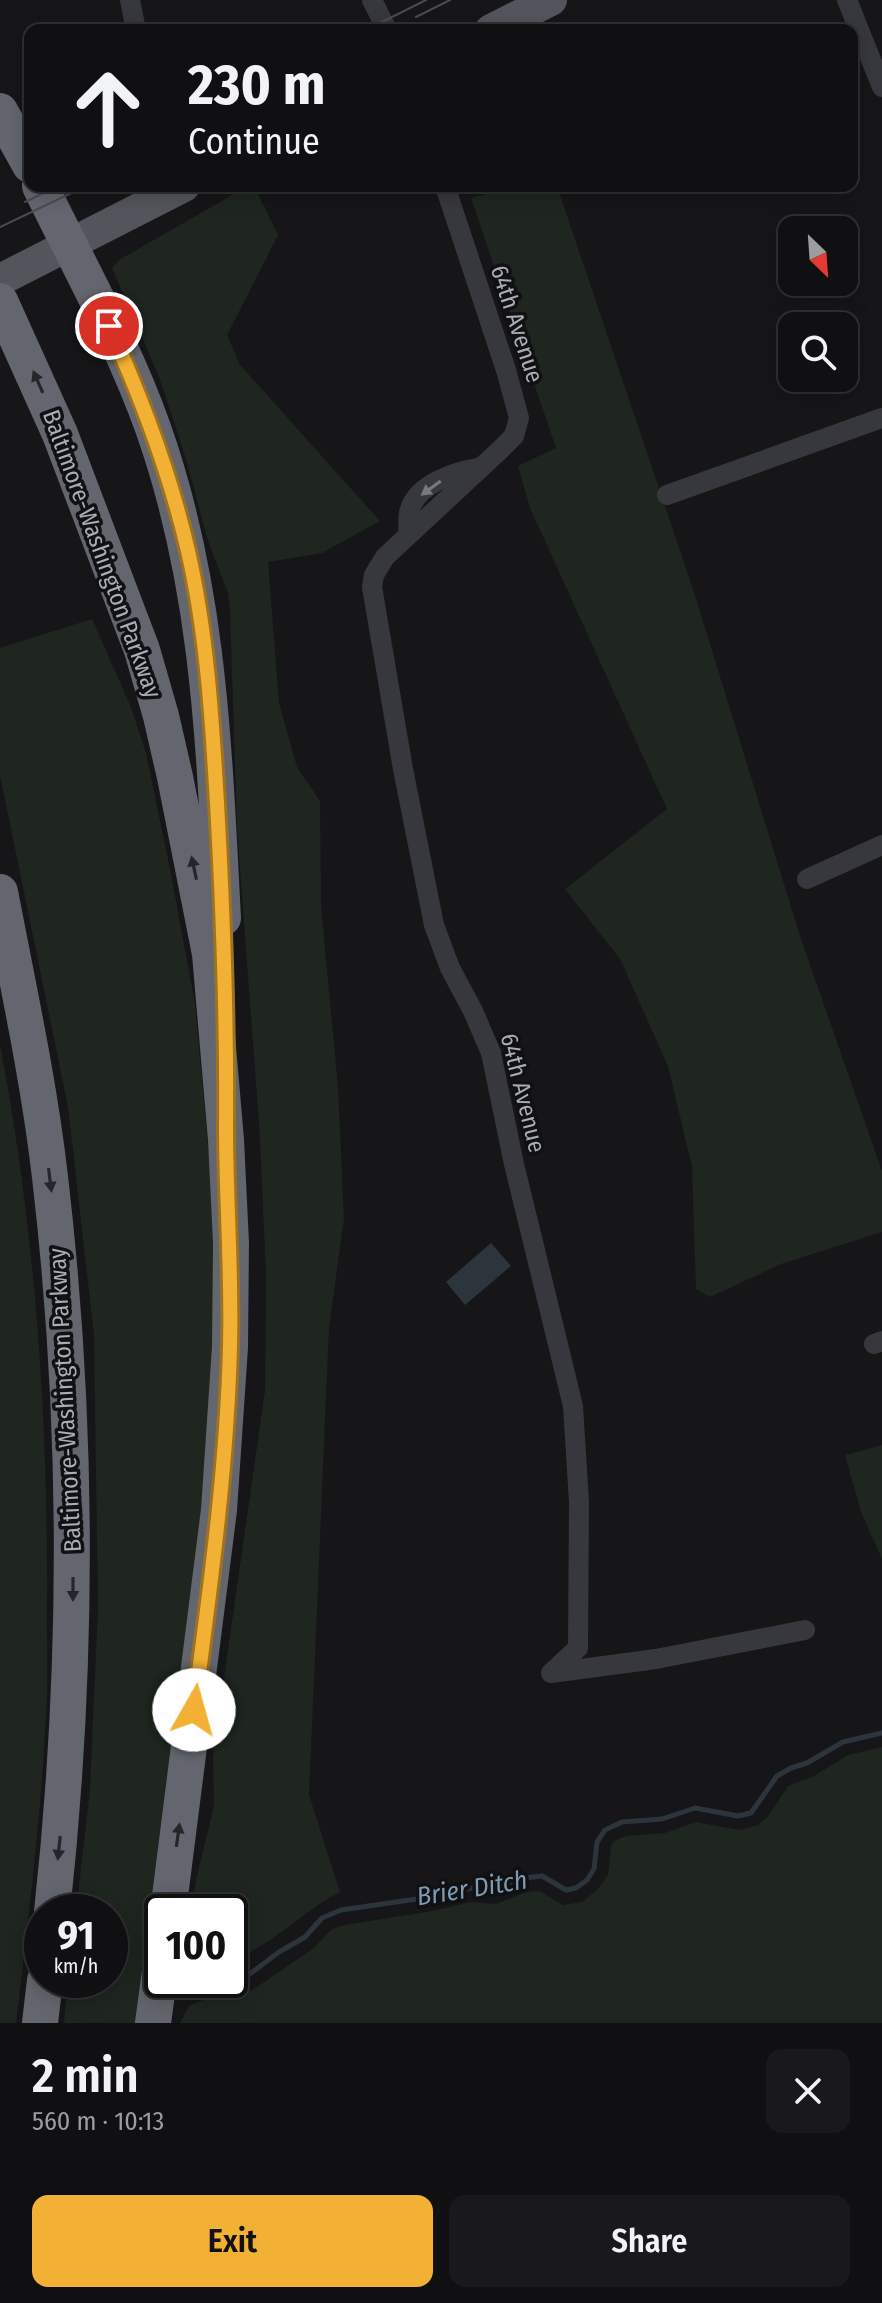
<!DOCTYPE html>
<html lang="en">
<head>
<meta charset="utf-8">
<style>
	body { margin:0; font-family:"Fira Sans Condensed",sans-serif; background:#19191b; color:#f1f3f6; height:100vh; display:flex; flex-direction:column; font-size:30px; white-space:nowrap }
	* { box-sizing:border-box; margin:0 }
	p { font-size:26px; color:#9c9d9f }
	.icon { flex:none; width:44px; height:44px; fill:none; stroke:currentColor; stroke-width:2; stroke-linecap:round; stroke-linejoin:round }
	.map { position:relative; height:2023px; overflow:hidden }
	.panel { display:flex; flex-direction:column; background:#101012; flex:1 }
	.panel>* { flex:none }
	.banner { position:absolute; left:24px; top:24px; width:834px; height:168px; border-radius:16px; box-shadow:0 4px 20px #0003,0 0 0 2px #303032; background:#101012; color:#f1f3f6; overflow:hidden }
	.needle { width:52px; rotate:155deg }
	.tools { position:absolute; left:778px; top:216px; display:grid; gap:16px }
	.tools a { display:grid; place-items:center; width:80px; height:80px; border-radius:16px; background:#101012; box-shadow:0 4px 20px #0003,0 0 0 2px #303032; font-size:40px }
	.speed { position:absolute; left:24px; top:1894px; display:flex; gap:16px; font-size:40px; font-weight:700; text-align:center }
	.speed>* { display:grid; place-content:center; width:104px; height:104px; border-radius:50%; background:#101012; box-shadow:0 4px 20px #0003,0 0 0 2px #303032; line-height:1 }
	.speed small { font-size:20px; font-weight:400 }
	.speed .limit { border:4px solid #111; border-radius:12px; background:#fff; color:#111 }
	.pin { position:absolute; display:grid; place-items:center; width:68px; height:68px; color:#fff; margin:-34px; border:4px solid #fff; border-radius:50%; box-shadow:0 2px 8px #0007 }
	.me { position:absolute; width:88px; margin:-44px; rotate:7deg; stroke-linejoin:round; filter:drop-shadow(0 0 6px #0008) }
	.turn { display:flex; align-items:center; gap:28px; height:168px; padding:0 32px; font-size:36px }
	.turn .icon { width:104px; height:104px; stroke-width:2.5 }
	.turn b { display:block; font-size:56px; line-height:68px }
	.round { display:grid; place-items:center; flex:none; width:84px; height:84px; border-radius:16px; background:#19191b }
	.head { display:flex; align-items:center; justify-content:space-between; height:136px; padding:0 32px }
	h1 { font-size:48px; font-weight:600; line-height:60px }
	.cta { display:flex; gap:16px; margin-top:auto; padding:16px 32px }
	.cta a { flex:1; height:92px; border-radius:16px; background:#f2b134; color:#111; font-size:32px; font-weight:600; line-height:92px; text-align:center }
	.cta a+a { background:#19191b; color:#f1f3f6 }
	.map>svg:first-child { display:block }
	.green { fill:#1e261f }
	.water { fill:#2c353c }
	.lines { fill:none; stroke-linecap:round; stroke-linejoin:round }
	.stream { stroke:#2c353c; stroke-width:5 }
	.street { stroke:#37383d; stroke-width:20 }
	.primary { stroke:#53555c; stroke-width:32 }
	.highway { stroke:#63666e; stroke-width:36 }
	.tram { stroke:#4a4c52; stroke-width:2 }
	.oneway { fill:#26262a }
	.oneway2 { fill:#757881 }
	.route-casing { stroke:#9d7322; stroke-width:20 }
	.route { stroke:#f2b134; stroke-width:14 }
	.labels { text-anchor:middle; stroke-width:7; stroke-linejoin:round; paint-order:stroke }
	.street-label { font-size:24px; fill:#a8adb8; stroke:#111113 }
	.water-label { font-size:26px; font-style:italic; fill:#7f9bb3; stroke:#111113 }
</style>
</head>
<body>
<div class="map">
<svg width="882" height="2023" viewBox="0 0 882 2023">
	<rect width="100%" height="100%" fill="#161618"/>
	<path class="green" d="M248 186H254L278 235 227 335 240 365 380 521 322 553 268 562 279 703 297 767 320 801 321 906 338 1087 344 1219 329 1327 309 1795 340 1892C302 1911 271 1947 230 1961V1912H191L196 1880 214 1806 213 1755 265 1391 266 1275 260 1137 237 828 230 610 228 593 207 538 186 459 159 377 112 268 119 260Z
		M517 186H557L694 592 800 936 882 1171V1232L781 1264 710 1297 696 1289 692 1167 668 1066 620 959 565 889 667 809 530 508 518 466 556 448 471 198Z
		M92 619 131 707 146 753 171 874 195 1004 209 1157 214 1253 215 1333 207 1479 135 2023H64L68 1980H110V1912H76L90 1790 98 1606 94 1335 68 1107 0 775V648Z
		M0 1045C35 1227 48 1415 47 1600 46 1638 49 1677 46 1715 41 1818 28 1921 16 2023H0Z
		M882 1445V1559L861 1512 845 1455Z
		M882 1747V2023H180L189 2006 203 2000 235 1996 254 1989 314 1948 331 1930 344 1925 427 1912 472 1902 496 1904 527 1892 539 1891 563 1905 582 1902 597 1890 608 1875 611 1846 614 1841 626 1836 665 1833 696 1822 739 1830 758 1825 769 1815 788 1786 814 1776 848 1755Z"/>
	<path class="water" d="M491 1243 511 1266 465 1305 446 1282Z"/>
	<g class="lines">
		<path class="stream" d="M202 1986 217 1985 247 1976 279 1952 305 1937 322 1918 341 1910 451 1894 470 1888 494 1890 524 1878 542 1876 566 1890 576 1888 587 1880 594 1869 597 1842 605 1830 622 1822 662 1819 695 1808 738 1816 751 1813 777 1776 791 1768 807 1763 843 1742 882 1733"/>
		<path class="street" d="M130 0 136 30
			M372 0 387 30
			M847 0 882 87
			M445 186 506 370 519 418 514 436 501 449 385 557 374 575 372 587 403 769 434 925 450 968 473 1011 491 1053 514 1164 573 1406 579 1502 578 1648 551 1673
			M667 495 882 418
			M408 535C409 527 407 517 410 509 418 484 454 472 477 468
			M807 879 882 845
			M874 1344 882 1341
			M551 1673 656 1659 805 1630"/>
		<path class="primary" d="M491 30 551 0
			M0 280 184 186"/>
		<path class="highway" d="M0 111 30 165
			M40 186C79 266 123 344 153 428 210 589 214 750 223 918
			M0 301 60 434 142 650 161 716 175 777 210 954 226 1140 231 1243 230 1347 219 1510 168 1912
			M0 892C18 986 39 1081 50 1177 79 1424 79 1665 52 1912
			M40 2023 45 1980
			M153 2023 162 1956"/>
		<path class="tram" d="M416 17 450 0
			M366 30 426 0
			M25 202 58 186
			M0 227 86 186"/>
	</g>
	<defs><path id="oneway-solid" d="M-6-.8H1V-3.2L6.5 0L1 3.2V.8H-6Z" transform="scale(2)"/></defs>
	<g class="oneway">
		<use href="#oneway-solid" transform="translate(38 382) rotate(-114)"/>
		<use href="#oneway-solid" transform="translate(194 868) rotate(-102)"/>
		<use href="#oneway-solid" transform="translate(50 1180) rotate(83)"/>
		<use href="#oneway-solid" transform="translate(73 1589) rotate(90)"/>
		<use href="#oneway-solid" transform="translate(178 1835) rotate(-82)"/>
		<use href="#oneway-solid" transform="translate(59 1848) rotate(96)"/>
	</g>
	<use class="oneway2" href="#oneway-solid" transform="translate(431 488) rotate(144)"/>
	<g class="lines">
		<g class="route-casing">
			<path id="route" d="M109 326C142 399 170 473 188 551 207 634 212 719 217 803 223 911 227 1019 226 1127 226 1200 232 1273 230 1346 227 1468 210 1589 194 1710"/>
		</g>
		<use href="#route" class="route"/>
	</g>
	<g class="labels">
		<g class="street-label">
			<text transform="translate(517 324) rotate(72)" y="8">64th Avenue</text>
			<text transform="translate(102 554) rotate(70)" y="8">Baltimore-Washington Parkway</text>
			<text transform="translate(523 1093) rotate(76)" y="8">64th Avenue</text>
			<text transform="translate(65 1400) rotate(-93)" y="8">Baltimore-Washington Parkway</text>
		</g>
		<g class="water-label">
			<text transform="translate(472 1888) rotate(-9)" y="9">Brier Ditch</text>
		</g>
	</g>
</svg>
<div class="tools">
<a><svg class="needle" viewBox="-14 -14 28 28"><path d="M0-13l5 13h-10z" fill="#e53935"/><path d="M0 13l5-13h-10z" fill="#9c9d9f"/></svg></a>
<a><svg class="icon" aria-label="search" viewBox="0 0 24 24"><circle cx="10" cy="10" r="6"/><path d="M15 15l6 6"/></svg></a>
</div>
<div class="speed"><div>91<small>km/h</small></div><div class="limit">100</div></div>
<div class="pin" style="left:109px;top:326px;background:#d93025"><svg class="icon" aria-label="arrive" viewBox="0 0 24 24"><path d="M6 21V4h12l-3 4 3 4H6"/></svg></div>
<svg class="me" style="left:194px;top:1710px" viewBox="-20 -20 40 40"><circle r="19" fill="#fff"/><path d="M0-13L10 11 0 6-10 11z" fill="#f2b134"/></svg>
<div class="banner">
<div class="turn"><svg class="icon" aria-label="ahead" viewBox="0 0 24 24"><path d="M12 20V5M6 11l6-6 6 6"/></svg><div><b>230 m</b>Continue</div></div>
</div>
</div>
<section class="panel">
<div class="head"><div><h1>2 min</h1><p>560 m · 10:13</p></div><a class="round"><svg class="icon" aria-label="close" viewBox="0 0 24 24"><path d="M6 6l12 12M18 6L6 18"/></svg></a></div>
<div class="cta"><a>Exit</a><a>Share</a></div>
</section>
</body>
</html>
